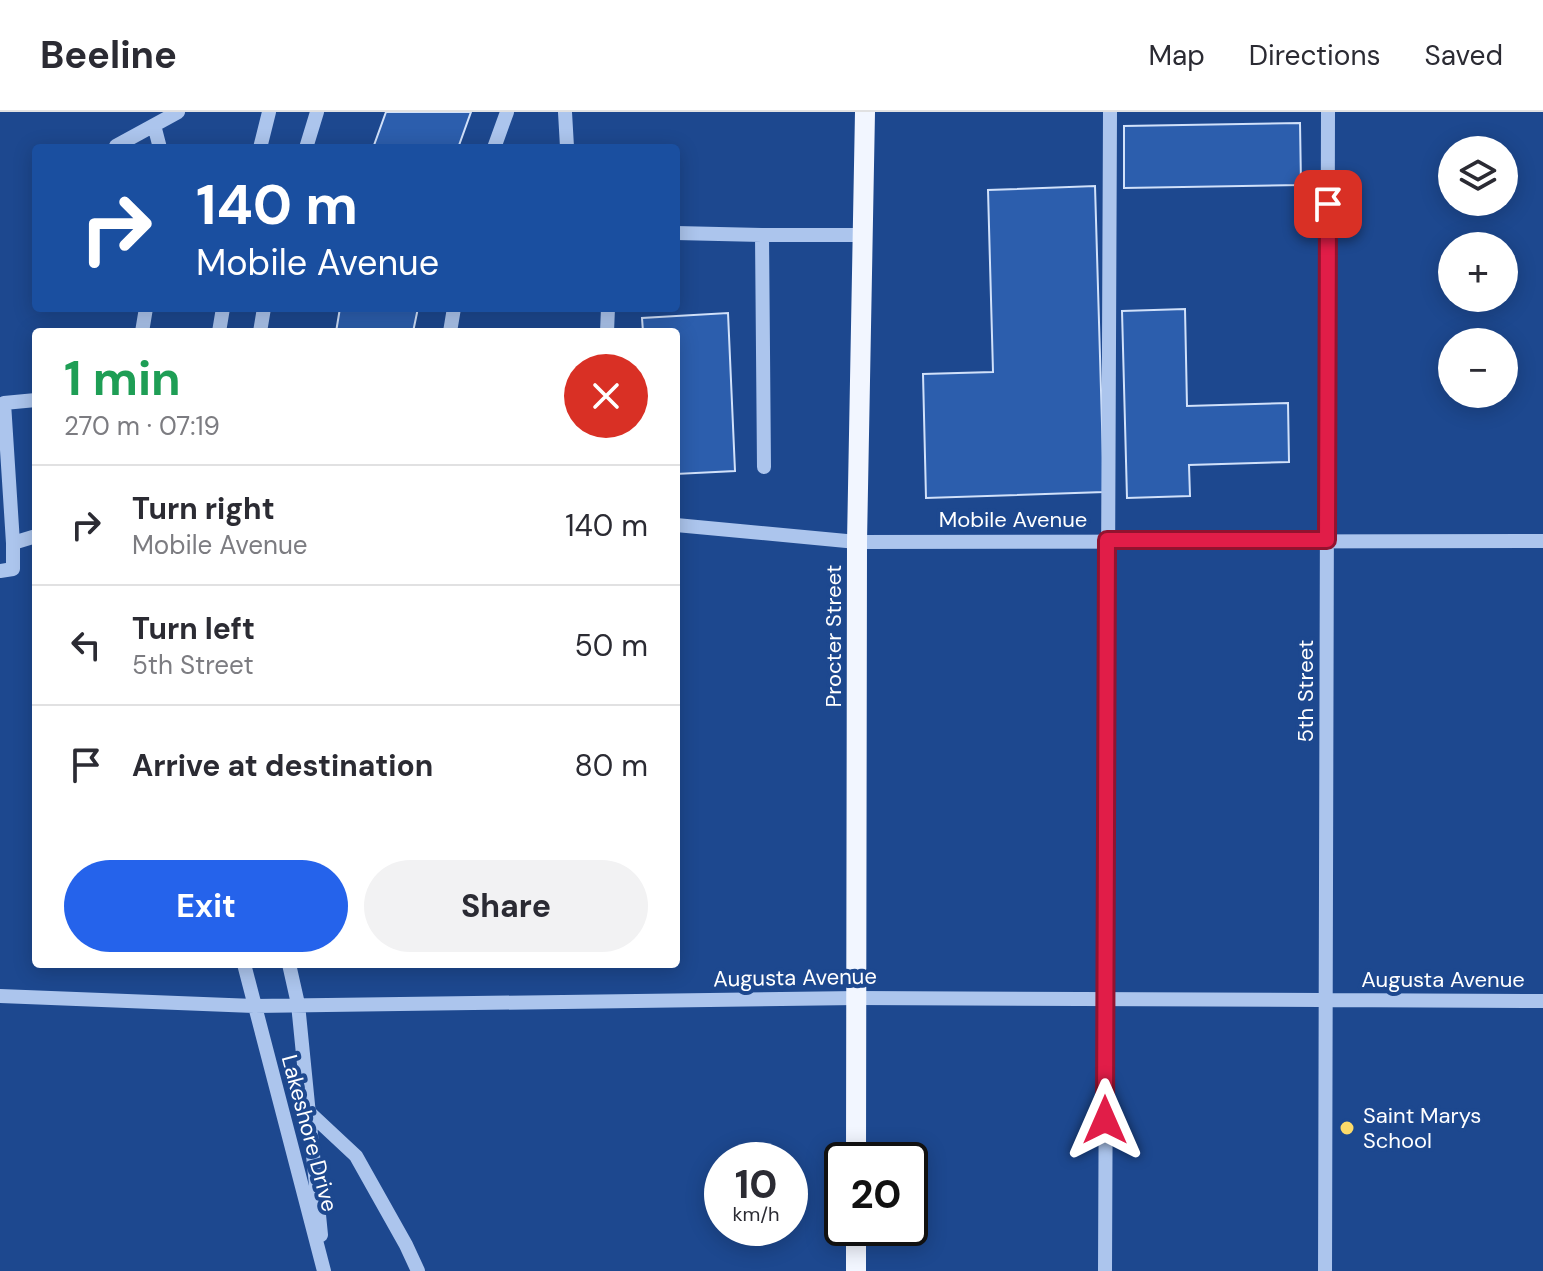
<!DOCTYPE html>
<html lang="en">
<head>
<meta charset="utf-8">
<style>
	body { margin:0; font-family:"DM Sans",sans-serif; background:#f2f2f3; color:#2b2b33; height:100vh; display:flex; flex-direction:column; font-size:30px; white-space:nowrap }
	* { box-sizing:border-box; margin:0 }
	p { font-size:26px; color:#7c7c81 }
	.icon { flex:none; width:44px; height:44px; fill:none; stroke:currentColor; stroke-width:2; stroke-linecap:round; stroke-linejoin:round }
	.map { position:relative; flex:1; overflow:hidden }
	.panel { position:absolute; left:32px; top:216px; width:648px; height:640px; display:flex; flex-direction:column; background:#fff; border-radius:8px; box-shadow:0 4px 20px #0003 }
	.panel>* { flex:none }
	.top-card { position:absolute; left:32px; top:32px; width:648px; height:168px; border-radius:8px; box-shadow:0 4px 20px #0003; background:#1a4fa0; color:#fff; overflow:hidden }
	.tools { position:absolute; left:1438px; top:24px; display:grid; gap:16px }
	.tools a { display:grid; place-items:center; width:80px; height:80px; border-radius:50%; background:#fff; box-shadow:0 4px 20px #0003; font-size:40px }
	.speed { position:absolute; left:704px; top:1030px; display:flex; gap:16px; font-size:40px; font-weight:700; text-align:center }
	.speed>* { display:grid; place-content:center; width:104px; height:104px; border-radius:50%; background:#fff; box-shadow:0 4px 20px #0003; line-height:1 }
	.speed small { font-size:20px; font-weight:400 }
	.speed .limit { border:4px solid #111; border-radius:12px; background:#fff; color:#111 }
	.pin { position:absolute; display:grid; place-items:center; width:68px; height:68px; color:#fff; margin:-34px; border-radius:16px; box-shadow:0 4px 12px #0006 }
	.me { position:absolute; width:88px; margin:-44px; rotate:0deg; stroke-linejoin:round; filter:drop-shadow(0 0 6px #0008) }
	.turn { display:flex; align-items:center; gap:28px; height:168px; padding:0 32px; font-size:36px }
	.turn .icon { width:104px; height:104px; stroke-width:2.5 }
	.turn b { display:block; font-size:56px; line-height:68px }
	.round { display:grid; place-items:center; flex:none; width:84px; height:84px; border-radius:42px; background:#f2f2f3 }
	.summary { display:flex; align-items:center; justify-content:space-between; height:136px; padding:0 32px }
	h1 { font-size:48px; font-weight:700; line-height:60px; color:#1e9e55 }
	.button { display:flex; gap:16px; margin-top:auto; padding:16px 32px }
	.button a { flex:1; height:92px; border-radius:48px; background:#2563eb; color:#fff; font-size:32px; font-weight:700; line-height:92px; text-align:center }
	.button a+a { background:#f2f2f3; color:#2b2b33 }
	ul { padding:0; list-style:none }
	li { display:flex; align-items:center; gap:24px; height:120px; padding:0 32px; border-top:2px solid #e1e1e2 }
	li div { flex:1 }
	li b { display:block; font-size:30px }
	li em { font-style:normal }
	header { display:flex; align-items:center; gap:48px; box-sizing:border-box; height:112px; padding:0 40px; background:#fff; border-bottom:2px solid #e1e1e2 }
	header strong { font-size:38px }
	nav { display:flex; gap:44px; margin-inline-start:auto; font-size:28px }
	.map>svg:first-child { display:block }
	.building { fill:#2c5ead; stroke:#d1e1fa; stroke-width:2 }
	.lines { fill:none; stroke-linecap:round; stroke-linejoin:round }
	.minor { stroke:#acc5ed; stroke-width:14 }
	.major { stroke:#f2f6ff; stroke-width:20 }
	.route-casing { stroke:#92132f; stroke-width:20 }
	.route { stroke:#e11d48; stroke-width:14 }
	.poi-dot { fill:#fddb6a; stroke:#1d488f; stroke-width:3 }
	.labels { text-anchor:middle; stroke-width:8; stroke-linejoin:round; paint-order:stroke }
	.street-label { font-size:22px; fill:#fff; stroke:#1d488f }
	.poi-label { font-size:22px; fill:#fff; stroke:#1d488f; text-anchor:start }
</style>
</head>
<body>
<header>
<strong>Beeline</strong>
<nav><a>Map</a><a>Directions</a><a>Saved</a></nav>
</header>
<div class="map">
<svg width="1543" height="1159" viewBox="0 0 1543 1159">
	<rect width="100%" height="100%" fill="#1d488f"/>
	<path class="building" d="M386 0H471L458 36H373Z
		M1300 11 1301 73 1124 76V14Z
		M1095 74 1104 380 926 386 923 262 993 260 988 78Z
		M340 196H418L413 220H336Z
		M1185 197 1187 294 1288 291 1289 350 1189 353 1190 384 1127 386 1122 199Z
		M728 201 735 359 676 362V220H643L642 206Z"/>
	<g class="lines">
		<path class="minor" d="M565 0 567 35
			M154 13 160 36
			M116 34 178 0
			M260 36 269 0
			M306 36 317 0
			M494 36 507 0
			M676 121 762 123
			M142 220 146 196
			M219 220 223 196
			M260 220 264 196
			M450 220 454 196
			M607 220 608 196
			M36 288 4 291 13 431 36 424
			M764 355 762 123H861
			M676 413 857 430 1543 429
			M0 459 13 457V431
			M244 852 324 1159
			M289 852 298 892 321 1123
			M0 884 254 894 857 886 1543 889
			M311 1002 356 1044 406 1133 418 1159
			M1105 1159 1110 0
			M1325 1159 1328 0"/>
		<path class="major" d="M856 1048 857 430 865 0
			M856 1159V1116"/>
	</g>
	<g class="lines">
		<g class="route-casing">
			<path id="route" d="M1105 1008 1107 428H1327L1328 92"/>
		</g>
		<use href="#route" class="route"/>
	</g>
	<circle class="poi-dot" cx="1347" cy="1016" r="8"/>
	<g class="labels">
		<g class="street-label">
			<text x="1013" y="415">Mobile Avenue</text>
			<text transform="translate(833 524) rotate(-90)" y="8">Procter Street</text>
			<text transform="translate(1305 579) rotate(-90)" y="8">5th Street</text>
			<text transform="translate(795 865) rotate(-1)" y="8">Augusta Avenue</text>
			<text x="1443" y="875">Augusta Avenue</text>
			<text transform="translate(310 1021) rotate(75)" y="8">Lakeshore Drive</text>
		</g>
		<g class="poi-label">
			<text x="1363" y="1011">Saint Marys<tspan x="1363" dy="25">School</tspan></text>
		</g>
	</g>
</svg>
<div class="tools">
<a><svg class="icon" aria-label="layers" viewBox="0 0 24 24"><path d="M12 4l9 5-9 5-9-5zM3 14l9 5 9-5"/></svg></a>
<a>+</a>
<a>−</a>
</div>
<div class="speed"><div>10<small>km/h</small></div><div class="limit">20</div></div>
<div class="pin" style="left:1328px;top:92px;background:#d93025"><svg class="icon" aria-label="arrive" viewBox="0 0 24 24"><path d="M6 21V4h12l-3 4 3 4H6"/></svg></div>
<svg class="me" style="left:1105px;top:1008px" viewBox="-20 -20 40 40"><path d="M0-17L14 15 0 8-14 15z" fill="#e11d48" stroke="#fff" stroke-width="4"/></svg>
<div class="top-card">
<div class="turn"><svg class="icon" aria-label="right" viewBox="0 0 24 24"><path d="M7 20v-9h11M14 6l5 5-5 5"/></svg><div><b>140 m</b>Mobile Avenue</div></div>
</div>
<section class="panel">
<div class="summary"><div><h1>1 min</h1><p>270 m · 07:19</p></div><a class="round" style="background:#d93025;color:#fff"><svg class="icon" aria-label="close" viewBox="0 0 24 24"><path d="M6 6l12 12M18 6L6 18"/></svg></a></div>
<ul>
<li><svg class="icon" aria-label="right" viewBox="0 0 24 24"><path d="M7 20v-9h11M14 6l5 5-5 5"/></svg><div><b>Turn right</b><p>Mobile Avenue</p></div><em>140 m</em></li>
<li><svg class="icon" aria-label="left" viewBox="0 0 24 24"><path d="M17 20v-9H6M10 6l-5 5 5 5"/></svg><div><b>Turn left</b><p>5th Street</p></div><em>50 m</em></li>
<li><svg class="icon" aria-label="arrive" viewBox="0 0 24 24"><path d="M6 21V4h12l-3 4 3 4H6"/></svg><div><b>Arrive at destination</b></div><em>80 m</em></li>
</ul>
<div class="button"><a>Exit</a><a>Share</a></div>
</section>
</div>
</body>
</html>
